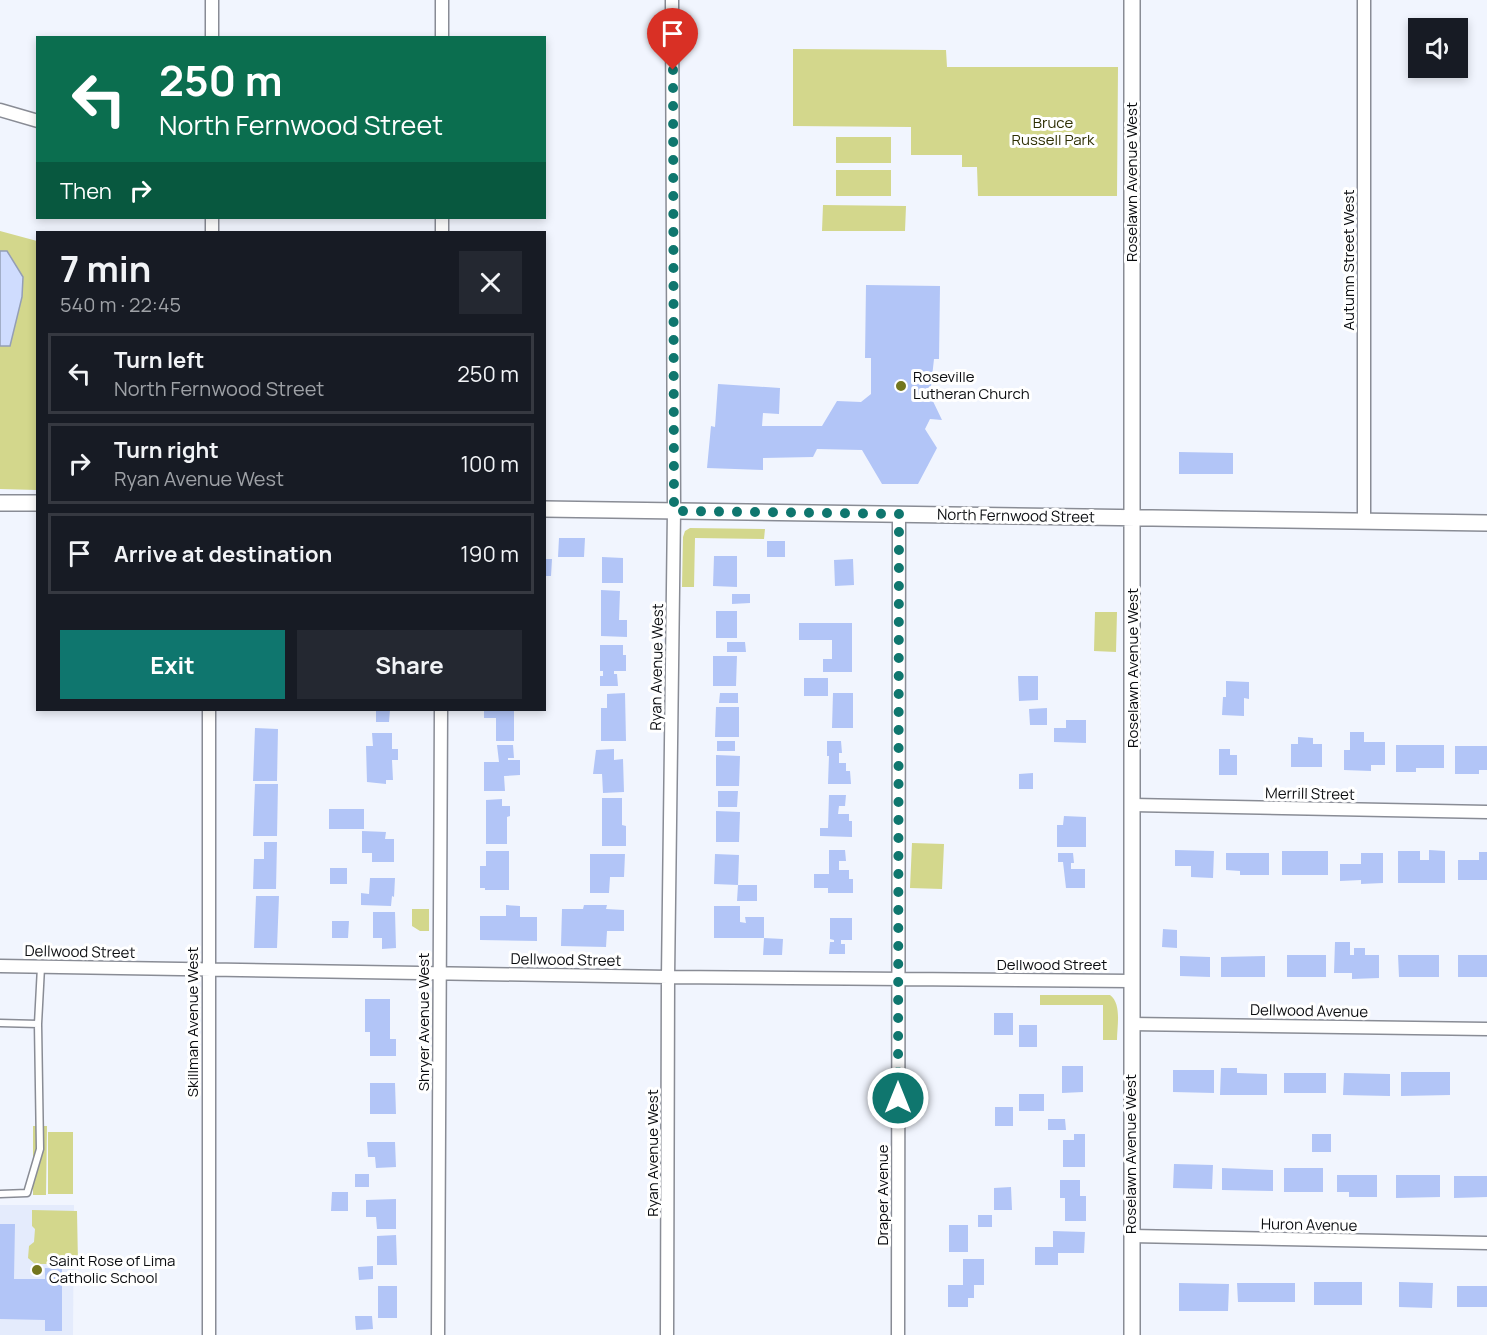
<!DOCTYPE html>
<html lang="en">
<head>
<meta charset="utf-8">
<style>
	body { margin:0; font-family:Manrope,sans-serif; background:#242831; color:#f1f3f6; height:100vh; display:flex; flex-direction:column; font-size:22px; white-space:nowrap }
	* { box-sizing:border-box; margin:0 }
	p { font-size:20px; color:#9ea1a6 }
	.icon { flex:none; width:33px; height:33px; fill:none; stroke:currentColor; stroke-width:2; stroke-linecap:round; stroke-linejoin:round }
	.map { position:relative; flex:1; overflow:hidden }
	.details { position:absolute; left:36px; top:231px; width:510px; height:480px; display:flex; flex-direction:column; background:#171b24; border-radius:0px; box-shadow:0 3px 9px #0003 }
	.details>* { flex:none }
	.hud { position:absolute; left:36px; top:36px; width:510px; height:183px; border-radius:0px; box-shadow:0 3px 9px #0003; background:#0b6e4f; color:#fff; overflow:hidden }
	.controls { position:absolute; left:1408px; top:18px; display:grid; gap:12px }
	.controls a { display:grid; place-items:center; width:60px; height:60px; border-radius:0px; background:#171b24; box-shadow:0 3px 9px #0003; font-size:30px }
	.pin { position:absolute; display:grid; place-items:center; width:51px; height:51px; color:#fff; margin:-62px -26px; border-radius:50% 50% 50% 0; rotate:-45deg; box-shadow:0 0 6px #0007 }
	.pin .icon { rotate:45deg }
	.me { position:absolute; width:66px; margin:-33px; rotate:0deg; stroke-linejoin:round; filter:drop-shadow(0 0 4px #0008) }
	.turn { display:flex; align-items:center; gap:21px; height:126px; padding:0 24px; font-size:27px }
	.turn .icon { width:78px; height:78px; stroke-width:2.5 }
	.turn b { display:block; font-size:42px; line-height:51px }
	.then { display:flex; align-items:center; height:57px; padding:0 24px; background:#0003; gap:12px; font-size:22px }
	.round { display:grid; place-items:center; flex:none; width:63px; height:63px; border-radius:0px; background:#242831 }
	.head { display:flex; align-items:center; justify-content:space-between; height:102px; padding:0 24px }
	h1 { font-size:36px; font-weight:700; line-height:45px }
	.action { display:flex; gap:12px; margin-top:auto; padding:12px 24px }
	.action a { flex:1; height:69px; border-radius:0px; background:#0f766e; color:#fff; font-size:24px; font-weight:700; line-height:69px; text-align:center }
	.action a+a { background:#242831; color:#f1f3f6 }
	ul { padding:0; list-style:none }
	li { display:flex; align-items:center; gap:18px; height:81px; margin:0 12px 9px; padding:0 12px; border:3px solid #363941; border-radius:0px }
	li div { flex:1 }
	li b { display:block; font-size:22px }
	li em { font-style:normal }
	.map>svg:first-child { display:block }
	.built { fill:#e4ebfc }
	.green { fill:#d3d78c }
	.water { fill:#cfdcfe; stroke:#949eb6; stroke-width:1.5 }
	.building { fill:#b2c5f7 }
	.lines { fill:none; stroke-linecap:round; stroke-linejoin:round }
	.service-casing { stroke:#898c95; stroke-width:9 }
	.minor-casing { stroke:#898c95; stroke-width:15 }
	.tertiary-casing { stroke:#898c95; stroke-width:18 }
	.service { stroke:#fff; stroke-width:6 }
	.minor { stroke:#fff; stroke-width:12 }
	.tertiary { stroke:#fff; stroke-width:15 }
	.route { stroke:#0f766e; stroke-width:10; stroke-dasharray:0 18 }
	.poi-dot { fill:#73761d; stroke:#fff; stroke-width:2 }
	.labels { text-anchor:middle; stroke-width:6; stroke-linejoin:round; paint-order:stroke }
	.park-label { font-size:15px; fill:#2f3005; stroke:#fff }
	.street-label { font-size:15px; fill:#0a0c0f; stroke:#fff }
	.poi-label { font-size:15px; fill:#0a0c0f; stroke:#fff; text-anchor:start }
</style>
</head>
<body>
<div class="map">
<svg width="1487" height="1335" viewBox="0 0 1487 1335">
	<rect width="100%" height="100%" fill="#f1f5fe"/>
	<path class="built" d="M0 1205H74L73 1335H0Z"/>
	<path class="green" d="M793 49 946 50 947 67H1118L1117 196H978L977 167H962V155H911V127L793 126Z
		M836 137H891V163H836Z
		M836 170H891V196H836Z
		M823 205 906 206 905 231H822Z
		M0 231 37 241V490L0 489Z
		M690 528 765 529 764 539 695 538 694 587H682L683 537 685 531Z
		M1095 612H1117L1116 652 1094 651Z
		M912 843 944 844 942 889 910 888Z
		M412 909H429V931H420L412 926Z
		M1040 995H1110C1122 1004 1117 1026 1117 1040H1103V1005H1040Z
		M33 1126H47L46 1195H33Z
		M48 1132H73V1194H48Z
		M32 1210 77 1211 78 1264H35L28 1258 29 1246 34 1242 35 1229 32 1226Z"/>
	<path class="water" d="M0 251H7L23 277 22 297 10 346H0Z"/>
	<path class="building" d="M866 285 940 286 939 359H934L930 395 942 420 930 419 925 429 937 448 918 484H882L862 450 817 449 813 457 763 458V470L707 468 711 426 715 427 718 384 780 388 779 414 763 413 762 426H822L837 401 861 402 871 394V358H865Z
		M1179 452 1233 453V474H1179Z
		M559 538H585L584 557H558Z
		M767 541H785V557H767Z
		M714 556H737V587L713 586Z
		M602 557 623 558V583H602Z
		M544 559H552L551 576H544Z
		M853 559 854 585 835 586 834 560Z
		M601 590 620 591 619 620H627V637L601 636Z
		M732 594H750V603L732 604Z
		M716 611H737V638H716Z
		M799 623H852V672H823V659H832V640H799Z
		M727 642H745L746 652H727Z
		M600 645H623V655H626V671H614V674H617L618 686H600V676H603V671H600Z
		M713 656H737L736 686H713Z
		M1018 676H1038V700L1019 701Z
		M804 678H828V696H804Z
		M1226 681 1249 682V699L1244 698V716L1222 715 1223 697H1226Z
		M625 693 626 741H601V708H607V694Z
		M720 693H738V703H719Z
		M833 693H853V728H832Z
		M716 707H739V737H715Z
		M1047 708V725H1030L1029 709Z
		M376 710H390L389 722H376Z
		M484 710H514V741H496V718H484Z
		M1066 720H1086V743L1054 742V728H1066Z
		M255 728 278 729 277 781H253Z
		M1350 732H1364V742H1385V765H1371V771L1344 770V750H1350Z
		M372 733H392V749H398V760H392L393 780H386V784L367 782 366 746H373Z
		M1298 737 1313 738V744H1322V767H1291V744H1298Z
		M717 741H735V751H717Z
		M827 741H841L842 753H839V763H846V771H850L851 784H828L829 756H827Z
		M497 745H513L514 758H508V760H520V775L504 776 505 791H484V762H499Z
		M1396 745H1444V768H1416V772H1396Z
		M1455 746H1487V770H1479V774H1455Z
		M614 749V760L623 759 624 792 603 793 602 774H593L596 750Z
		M1219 749H1230V755H1237V775H1219Z
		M716 755 740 756 739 786H716Z
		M1033 773V789H1019V774Z
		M255 784H278L277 836H253Z
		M718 791H738L737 807H718Z
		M829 795H846L845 806H839L838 814H849V821H852V837L820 836V828H828Z
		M602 798H622V825L626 826V846H602Z
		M502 799V806H510V816L507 817V844H486V800Z
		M329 809H364V829H329Z
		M716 811 740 812 739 842H716Z
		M1064 816 1086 817V847H1057V825H1063Z
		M362 831 386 832 385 839H394V862H372V853H362Z
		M264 842H277L276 889H253L254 859H264Z
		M829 850H845L846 861H839V870H849V879H853V893H828V888H814V874H829Z
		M1175 850 1214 851 1213 878 1191 877V866H1175Z
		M1429 850 1445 851V883H1398V851H1420V860H1429Z
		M486 851H509V890H485V888H480V866H486Z
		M1282 851H1328V875H1282Z
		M1479 852H1487V880H1458V860H1479Z
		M1058 853H1073L1074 863H1071V869H1085V888H1066L1063 862H1058Z
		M1226 853H1269V875H1240V871L1226 870Z
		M1361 853H1383V883L1361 884V880L1340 881V864H1361Z
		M590 854H625L624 877H610L609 893H590Z
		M715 854 739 855 738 885 714 884Z
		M330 868H347V884H330Z
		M370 878H395L394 897 392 896 391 906 361 905V893L369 894Z
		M738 885H757V901H737Z
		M256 896H279L277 948H254Z
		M506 905 520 906V917H537V941L480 940V916H506Z
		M584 905H607L606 909 624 910V931H607L606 947 561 946 562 909H583Z
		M714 906H740V922L746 923 745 917H764V938L783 939 782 955H763L764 938H714Z
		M373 912H395L396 948 382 949V938H373Z
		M830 918H852V940H841V944H845V954H829L830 942H834V940L830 939Z
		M332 921H349L348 938H332Z
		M1163 929 1177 930V948L1162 947Z
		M1335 942H1350V955H1354V948H1365V955H1379V978L1352 979V973H1334Z
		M1287 955H1326V977H1287Z
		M1398 955H1439V977H1399Z
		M1458 955H1487V977H1458Z
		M1180 956 1210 957V977L1180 976Z
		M1265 956V977H1221V957Z
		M365 999H390V1039H396V1056H370V1032H365Z
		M994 1013H1013V1035H994Z
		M1019 1025H1037V1047H1019Z
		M1062 1066H1083V1092L1062 1093Z
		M1221 1068H1237V1073L1267 1074V1095H1220Z
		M1173 1070H1214V1093L1173 1092Z
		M1401 1072H1450V1095L1401 1096Z
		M1284 1073H1326V1093H1284Z
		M1344 1073 1390 1074V1096L1343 1095Z
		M370 1083H395L396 1114H370Z
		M1019 1094H1044V1111H1019Z
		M995 1107H1013V1126H995Z
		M1048 1119H1065L1066 1130H1048Z
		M1074 1134H1085V1167H1063V1140H1074Z
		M1312 1134H1331V1152H1312Z
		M367 1142H395L396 1167 376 1168 375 1157H368Z
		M1174 1164 1213 1165 1212 1189 1173 1188Z
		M1222 1168 1273 1170V1191L1222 1190Z
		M1284 1168H1323V1192H1284Z
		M355 1174H369V1187H355Z
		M1337 1175H1377V1197H1349V1192H1337Z
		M1396 1175H1440V1197L1396 1198Z
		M1454 1176H1487V1197L1454 1198Z
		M1060 1180H1080V1196H1086V1221H1065V1198H1060Z
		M1011 1187 1012 1210H994V1188Z
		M332 1192H348V1211H331Z
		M396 1199V1229H377L376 1217H366V1200Z
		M978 1215H992V1227H978Z
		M0 1224H15L14 1279H45V1268L62 1269V1331H45V1320L0 1319Z
		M949 1225H968V1252H949Z
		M1053 1231 1085 1232 1084 1253H1058V1265H1035V1247H1053Z
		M396 1235 397 1265H377V1236Z
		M963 1259H984V1285H974V1298H968V1307H948V1285H963Z
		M373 1266V1279L359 1280 358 1267Z
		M1314 1282H1362V1305H1314Z
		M1399 1282 1433 1283 1432 1308 1399 1307Z
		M1179 1283 1229 1284 1228 1311H1179Z
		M1237 1283H1295V1302H1238Z
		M378 1286H397V1318H378Z
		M1457 1286H1487V1307H1457Z
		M355 1316H372L373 1329 356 1330Z"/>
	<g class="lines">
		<g class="service-casing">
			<path id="service" d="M0 1023 38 1024
				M0 1194 27 1193 40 1149 38 1024 41 967"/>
		</g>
		<g class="minor-casing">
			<path id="minor" d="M212 0V38
				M442 0V38
				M1364 0V521
				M0 110 38 121
				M442 218V232
				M212 232V218
				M1133 805 1487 812
				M0 966 668 977 1131 981
				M1131 1024 1487 1029
				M1131 1236 1487 1243
				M209 1335V710
				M438 1335 441 710
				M667 1335 668 977 674 511 672 0
				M898 1335 899 514"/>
		</g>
		<g class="tertiary-casing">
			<path id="tertiary" d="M0 503H38
				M544 509 1487 523
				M1132 1335V0"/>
		</g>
		<use href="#service" class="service"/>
		<use href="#minor" class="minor"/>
		<use href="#tertiary" class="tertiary"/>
	</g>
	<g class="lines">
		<path class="route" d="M673 70 674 511 899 514 898 1098"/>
	</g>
	<g class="poi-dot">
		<circle cx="901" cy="386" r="6"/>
		<circle cx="37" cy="1270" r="6"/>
	</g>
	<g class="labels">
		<g class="park-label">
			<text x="1053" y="128">Bruce<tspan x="1053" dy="17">Russell Park</tspan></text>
		</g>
		<g class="street-label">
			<text transform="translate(1132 182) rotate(-90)" y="5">Roselawn Avenue West</text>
			<text transform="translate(1349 260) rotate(-90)" y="5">Autumn Street West</text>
			<text transform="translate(1016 516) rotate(1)" y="5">North Fernwood Street</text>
			<text transform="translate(657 667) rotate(-89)" y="5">Ryan Avenue West</text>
			<text transform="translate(1133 668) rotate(-90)" y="5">Roselawn Avenue West</text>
			<text transform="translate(1310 794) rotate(1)" y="5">Merrill Street</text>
			<text transform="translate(80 952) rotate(1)" y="5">Dellwood Street</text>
			<text transform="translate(566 960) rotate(1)" y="5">Dellwood Street</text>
			<text x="1052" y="970">Dellwood Street</text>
			<text transform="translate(1309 1011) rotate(1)" y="5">Dellwood Avenue</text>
			<text transform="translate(193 1022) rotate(-90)" y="5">Skillman Avenue West</text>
			<text transform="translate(424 1022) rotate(-90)" y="5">Shryer Avenue West</text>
			<text transform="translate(653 1153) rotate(-90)" y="5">Ryan Avenue West</text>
			<text transform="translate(1131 1154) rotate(-90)" y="5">Roselawn Avenue West</text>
			<text transform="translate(883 1195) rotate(-90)" y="5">Draper Avenue</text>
			<text transform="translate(1309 1225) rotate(1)" y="5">Huron Avenue</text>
		</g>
		<g class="poi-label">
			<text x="913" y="382">Roseville<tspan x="913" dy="17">Lutheran Church</tspan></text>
			<text x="49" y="1266">Saint Rose of Lima<tspan x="49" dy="17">Catholic School</tspan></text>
		</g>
	</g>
</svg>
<div class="controls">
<a><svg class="icon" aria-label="sound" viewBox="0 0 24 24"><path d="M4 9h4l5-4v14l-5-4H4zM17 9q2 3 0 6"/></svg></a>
</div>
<div class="pin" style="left:673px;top:70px;background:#d93025"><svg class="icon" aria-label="arrive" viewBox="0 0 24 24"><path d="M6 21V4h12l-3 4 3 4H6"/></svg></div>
<svg class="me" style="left:898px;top:1098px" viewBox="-20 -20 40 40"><circle r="17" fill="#0f766e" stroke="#fff" stroke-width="3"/><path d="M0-11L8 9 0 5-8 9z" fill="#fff"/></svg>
<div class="hud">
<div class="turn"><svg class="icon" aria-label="left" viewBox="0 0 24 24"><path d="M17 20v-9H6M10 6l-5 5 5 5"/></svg><div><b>250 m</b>North Fernwood Street</div></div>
<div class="then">Then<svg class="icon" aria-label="right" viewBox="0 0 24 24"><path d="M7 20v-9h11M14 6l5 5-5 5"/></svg></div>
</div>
<section class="details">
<div class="head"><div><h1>7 min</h1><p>540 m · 22:45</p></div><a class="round"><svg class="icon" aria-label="close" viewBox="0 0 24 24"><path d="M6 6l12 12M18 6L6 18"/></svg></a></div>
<ul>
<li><svg class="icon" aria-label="left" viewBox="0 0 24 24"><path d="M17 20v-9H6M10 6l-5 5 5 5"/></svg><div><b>Turn left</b><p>North Fernwood Street</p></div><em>250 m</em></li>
<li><svg class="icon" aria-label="right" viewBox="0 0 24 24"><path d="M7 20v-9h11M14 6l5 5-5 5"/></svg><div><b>Turn right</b><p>Ryan Avenue West</p></div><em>100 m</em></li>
<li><svg class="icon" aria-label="arrive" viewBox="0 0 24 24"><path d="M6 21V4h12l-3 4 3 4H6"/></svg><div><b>Arrive at destination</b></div><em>190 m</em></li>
</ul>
<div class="action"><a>Exit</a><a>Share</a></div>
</section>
</div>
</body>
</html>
